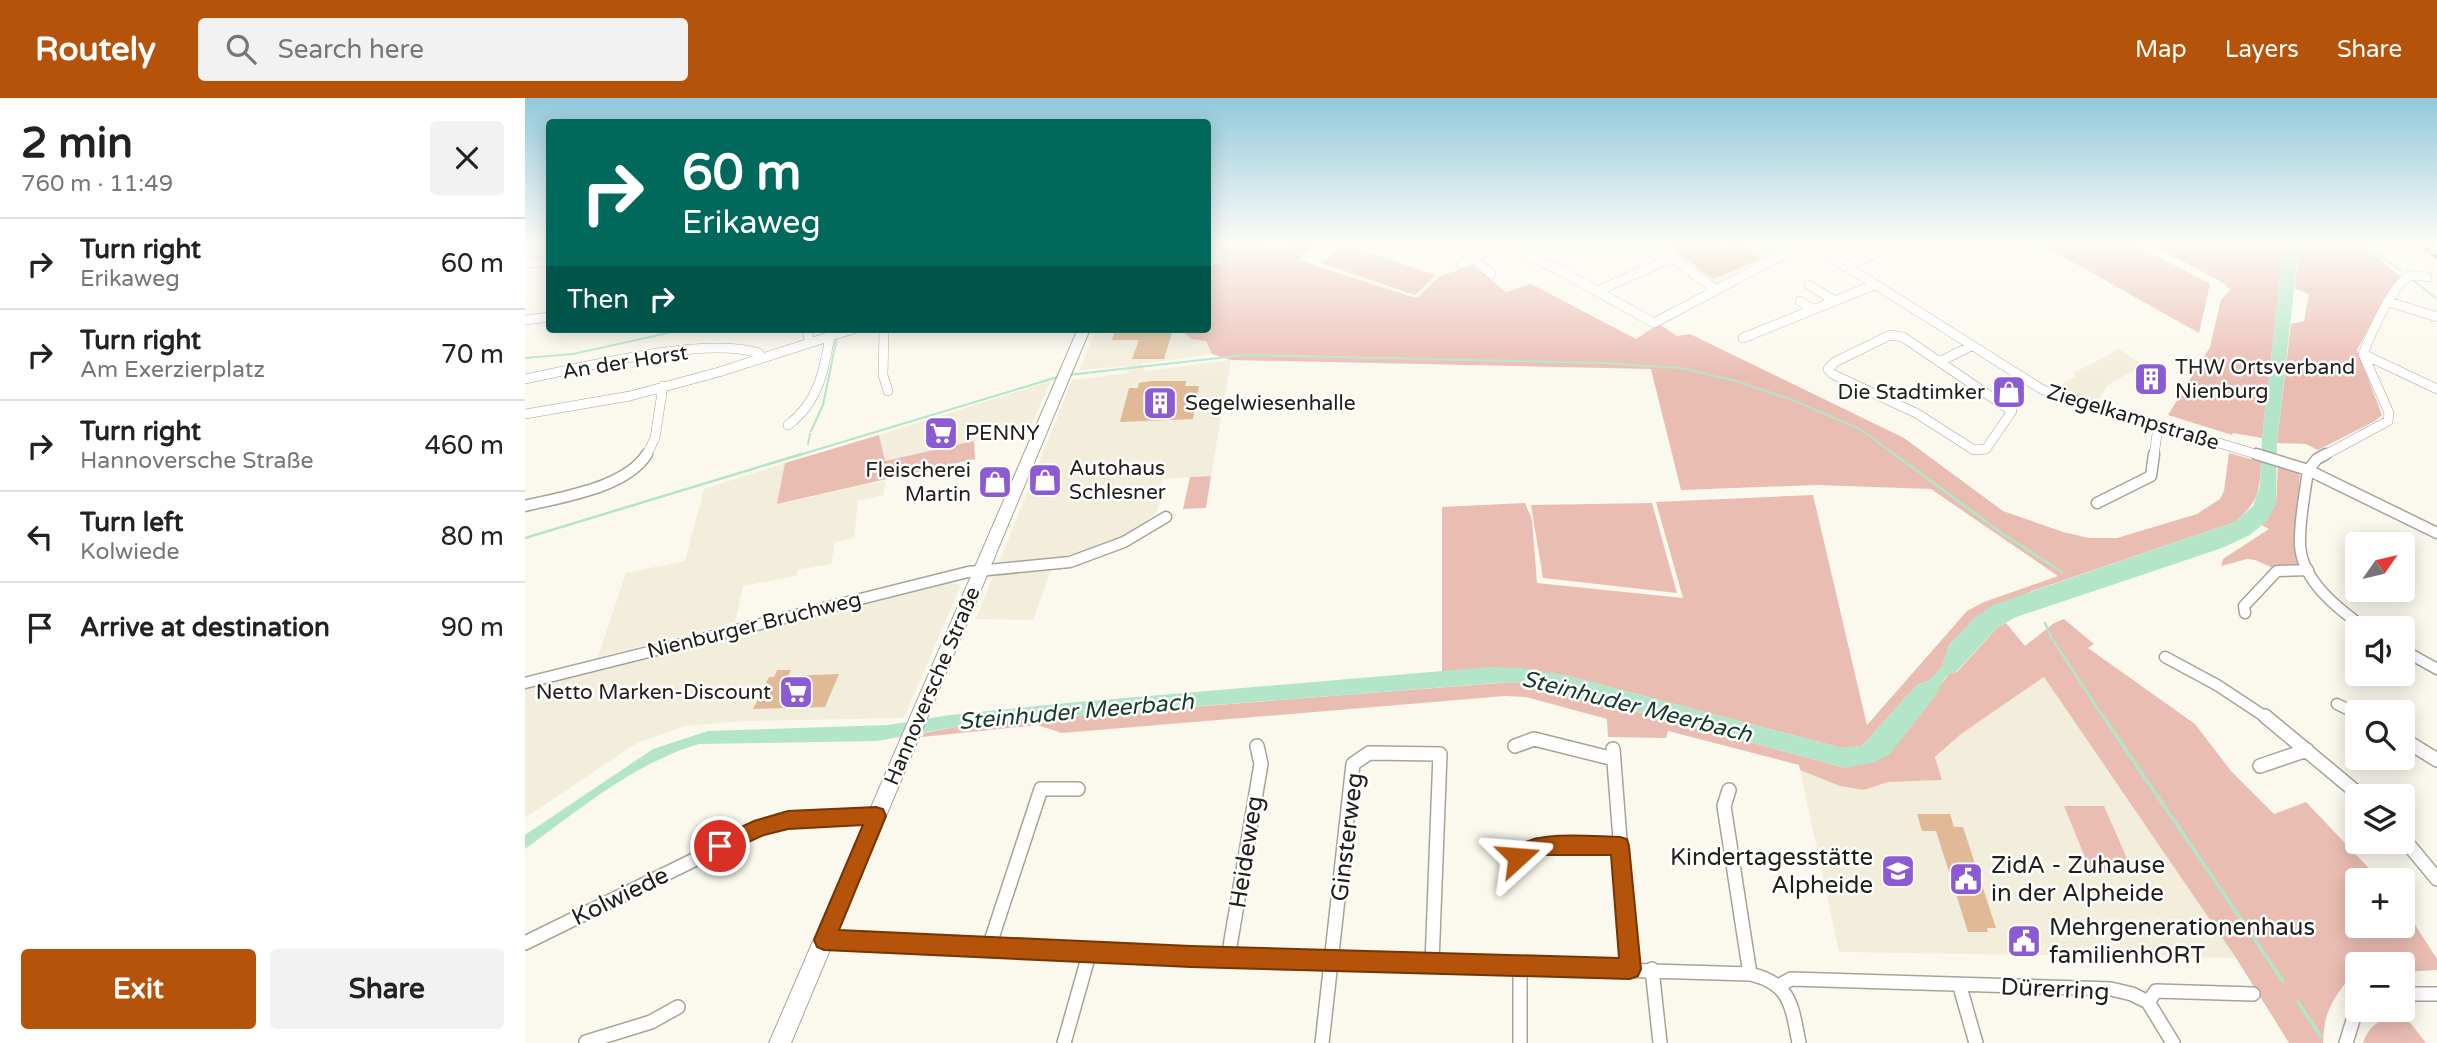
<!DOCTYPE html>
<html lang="en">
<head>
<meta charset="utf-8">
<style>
	body { margin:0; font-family:"Varela Round",sans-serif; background:#f2f2f2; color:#222; height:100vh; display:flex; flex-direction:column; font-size:26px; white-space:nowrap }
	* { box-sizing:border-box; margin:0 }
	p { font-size:23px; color:#767676 }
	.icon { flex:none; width:38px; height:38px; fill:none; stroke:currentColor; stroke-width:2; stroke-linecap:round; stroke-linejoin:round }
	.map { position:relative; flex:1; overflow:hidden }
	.panel { display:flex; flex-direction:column; background:#fff; width:525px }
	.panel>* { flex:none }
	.hud { position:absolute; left:21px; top:21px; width:665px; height:214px; border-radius:7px; box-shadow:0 4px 18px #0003; background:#00695c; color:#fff; overflow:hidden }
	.needle { width:46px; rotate:56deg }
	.buttons { position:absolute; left:1820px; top:434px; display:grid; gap:14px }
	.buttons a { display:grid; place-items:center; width:70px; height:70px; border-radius:7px; background:#fff; box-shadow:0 4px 18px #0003; font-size:35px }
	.pin { position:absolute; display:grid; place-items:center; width:60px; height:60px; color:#fff; margin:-30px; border:4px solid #fff; border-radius:50%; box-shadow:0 2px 7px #0007 }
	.me { position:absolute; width:77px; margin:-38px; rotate:71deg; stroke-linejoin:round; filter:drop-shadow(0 0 5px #0008) }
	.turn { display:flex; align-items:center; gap:24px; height:147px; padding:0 21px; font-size:32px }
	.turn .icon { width:91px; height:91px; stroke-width:2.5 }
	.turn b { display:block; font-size:49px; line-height:60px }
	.then { display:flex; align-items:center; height:66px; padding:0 21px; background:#0003; gap:14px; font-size:26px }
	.round { display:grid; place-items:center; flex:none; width:74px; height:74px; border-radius:7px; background:#f2f2f2 }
	.summary { display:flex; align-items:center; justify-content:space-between; height:119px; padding:0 21px }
	h1 { font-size:42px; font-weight:800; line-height:52px }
	.action { display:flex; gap:14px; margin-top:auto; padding:14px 21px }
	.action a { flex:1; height:80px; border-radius:7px; background:#b45309; color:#fff; font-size:28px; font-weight:800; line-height:80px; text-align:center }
	.action a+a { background:#f2f2f2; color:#222 }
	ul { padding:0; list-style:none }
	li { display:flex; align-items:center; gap:21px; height:91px; padding:0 21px; border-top:2px solid #e0e0e0 }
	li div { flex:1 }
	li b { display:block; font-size:26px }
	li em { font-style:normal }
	header { display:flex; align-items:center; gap:42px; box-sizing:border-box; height:98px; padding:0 35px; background:#b45309; color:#fff }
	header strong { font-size:33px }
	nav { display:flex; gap:38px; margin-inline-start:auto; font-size:24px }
	.search { width:490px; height:63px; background:#f2f2f2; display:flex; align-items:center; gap:18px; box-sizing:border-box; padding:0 24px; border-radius:7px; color:#767676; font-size:26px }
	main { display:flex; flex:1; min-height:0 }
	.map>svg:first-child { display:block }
	.built { fill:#f3eedc }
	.green { fill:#eabdb3 }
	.water { fill:#b3e5c8 }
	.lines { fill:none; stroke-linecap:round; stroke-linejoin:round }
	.stream-far2 { stroke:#b3e5c8; stroke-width:2 }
	.stream-far1 { stroke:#b3e5c8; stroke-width:2.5 }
	.stream { stroke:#b3e5c8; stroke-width:3.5 }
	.building { fill:#e0ba96 }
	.street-far2-casing { stroke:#a6a399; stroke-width:10 }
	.street-far1-casing { stroke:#a6a399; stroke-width:13 }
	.street-casing { stroke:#a6a399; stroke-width:16 }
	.secondary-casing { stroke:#a6a399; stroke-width:2 }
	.street-far2 { stroke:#fff; stroke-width:9 }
	.street-far1 { stroke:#fff; stroke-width:10 }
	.street { stroke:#fff; stroke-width:13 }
	.secondary { fill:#fff; fill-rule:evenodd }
	.rail-casing { stroke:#696861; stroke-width:3.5 }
	.rail { stroke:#fff; stroke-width:2; stroke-dasharray:6; stroke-linecap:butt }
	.route { fill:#b45309; stroke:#753606; stroke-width:2 }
	.labels { text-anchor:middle; stroke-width:5; stroke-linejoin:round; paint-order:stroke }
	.street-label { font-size:21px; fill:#21201c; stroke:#fff }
	.poi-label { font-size:21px; fill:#21201c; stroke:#fff; text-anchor:start }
	.water-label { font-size:23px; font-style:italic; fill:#143c28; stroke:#fff }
	.near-street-label { font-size:24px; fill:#21201c; stroke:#fff }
	.near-poi-label { font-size:24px; fill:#21201c; stroke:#fff; text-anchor:start }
</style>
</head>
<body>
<header>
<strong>Routely</strong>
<div class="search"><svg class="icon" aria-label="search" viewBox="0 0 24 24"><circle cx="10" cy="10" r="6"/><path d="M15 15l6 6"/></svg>Search here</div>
<nav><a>Map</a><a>Layers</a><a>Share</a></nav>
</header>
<main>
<section class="panel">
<div class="summary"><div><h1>2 min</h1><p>760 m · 11:49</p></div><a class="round"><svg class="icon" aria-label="close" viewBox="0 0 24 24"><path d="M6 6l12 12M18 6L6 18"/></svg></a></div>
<ul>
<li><svg class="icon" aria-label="right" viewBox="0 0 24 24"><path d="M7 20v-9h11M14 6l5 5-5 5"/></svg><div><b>Turn right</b><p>Erikaweg</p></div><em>60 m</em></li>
<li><svg class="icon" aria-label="right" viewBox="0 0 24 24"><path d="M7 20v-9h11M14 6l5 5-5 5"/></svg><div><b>Turn right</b><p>Am Exerzierplatz</p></div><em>70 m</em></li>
<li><svg class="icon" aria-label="right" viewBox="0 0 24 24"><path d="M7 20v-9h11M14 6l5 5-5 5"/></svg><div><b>Turn right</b><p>Hannoversche Straße</p></div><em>460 m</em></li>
<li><svg class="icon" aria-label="left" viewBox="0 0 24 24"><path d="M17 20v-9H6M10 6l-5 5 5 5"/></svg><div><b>Turn left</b><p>Kolwiede</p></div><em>80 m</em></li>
<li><svg class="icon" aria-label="arrive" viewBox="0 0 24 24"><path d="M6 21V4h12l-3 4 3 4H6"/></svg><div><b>Arrive at destination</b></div><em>90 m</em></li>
</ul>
<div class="action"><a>Exit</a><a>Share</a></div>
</section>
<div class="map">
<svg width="1912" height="945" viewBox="0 0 1912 945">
	<rect width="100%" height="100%" fill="#fbf9ee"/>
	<path class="built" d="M1132 146H1269L1192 187H1187Z
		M572 231H653L667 241 681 243 687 256 616 266 621 273 706 262 686 378 637 381 633 412 619 425 593 442 530 461 474 464 547 282 604 275 600 268 554 272Z
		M1594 251 1618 267 1583 287 1571 304 1529 291 1551 278 1548 275Z
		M526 283 504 331 360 364 354 337Z
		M260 365 253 406 360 383 359 397 333 403 329 440 310 444 306 466 273 472 271 478 218 488 210 524 73 559 101 475 160 463 179 391Z
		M526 472 508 522 451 521 470 473Z
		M424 484 436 487 379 620 219 623 160 628 112 645 0 720V591Z
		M1519 579 1711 860 1314 854 1275 672 1315 688 1339 692 1363 684 1416 682 1410 660 1436 636Z"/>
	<path class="green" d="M694 146H740L746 154 772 146H791L773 162 887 199H893L915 178 948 167 981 194 1006 186 1111 241 1134 226 1152 238 1165 236 1379 340 1478 413 1538 434 1564 440H1592L1672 416 1695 401 1699 393 1704 355 1736 364C1735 395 1733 404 1710 424L1507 493 1450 520 1424 547 1417 569 1405 582 1392 587 1337 648 1317 650 1043 578C996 570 965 569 917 574V409L1000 405 1007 422 1012 485 1158 500 1131 404 1288 397 1342 627 1442 513 1459 504 1533 478 1406 391 1291 387 1156 392 1126 271 706 262 687 256 681 243 667 241 653 231H682L683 167 697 166Z
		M1521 146H1609L1685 186 1674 235 1519 148Z
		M1626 146H1759L1737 340 1708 335 1707 337 1643 317 1685 249 1696 202 1705 192 1700 186Z
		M1774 146H1836L1875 178 1866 196 1859 200 1832 252 1857 317 1850 323 1793 352 1781 346 1752 345 1766 226 1779 223 1784 196 1770 191Z
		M819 147 911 177 890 197 796 165Z
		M354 337 360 363 449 343 450 361 252 406 260 365Z
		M1753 368 1772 373 1775 378 1772 414 1777 469 1750 471 1730 462 1722 461 1696 468 1698 461 1744 431 1737 427 1751 406Z
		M686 378 681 410 658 411 665 379Z
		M1127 405 1152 495 1018 480 1006 407Z
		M1539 521 1569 546 1563 550 1670 626 1706 673 1749 716 1781 704 1855 782H1832V828H1878V808L1912 861V872L1878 874V866H1832V877L1826 878C1807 902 1799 914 1798 945H1764L1711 860 1519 579 1436 636 1410 659 1417 682 1363 684 1339 692 1315 688 1275 672 1274 667 1143 633 1141 640 1083 639 1082 621 1001 599 980 598 537 635 512 627 397 639 399 635 446 626 988 584 1028 591 1321 670 1415 587 1425 575 1432 574 1473 529 1481 525 1500 548 1529 525Z
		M1539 708H1579L1608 774H1566Z
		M1877 914 1901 945H1838C1844 926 1858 920 1877 914Z"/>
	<path class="water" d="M1759 146H1774L1752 346 1751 406 1742 423 1725 437 1697 450 1491 519 1473 529 1431 574C1422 575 1415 584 1414 593L1365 656 1350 664 1321 670 1028 591 988 584 972 585 446 626 352 643 174 646C109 665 55 711 0 751V737L128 651 183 633 363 627 425 617 541 605 965 569 997 570 1043 578 1317 650 1337 648 1392 587 1405 582 1417 569 1424 547 1450 520 1468 507 1710 424 1728 408 1735 389 1737 340Z"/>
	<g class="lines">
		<path class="stream-far2" d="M1840 146 1877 174
			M1889 183 1912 201
			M0 260 48 256 161 231
			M543 277 720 257 1079 265 1156 270 1211 283 1268 302 1335 331 1372 358
			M286 333 298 307 312 239
			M283 346 285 336
			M271 358 536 278"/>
		<path class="stream-far1" d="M1369 356 1478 436 1537 474
			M0 440 277 356
			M1520 525 1526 539 1579 620"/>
		<path class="stream" d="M1578 618 1758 883
			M1773 904 1796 939"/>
	</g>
	<path class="building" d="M1141 146H1191L1198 151 1213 146 1235 161 1188 181Z
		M591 231H648L639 261H607L614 242H587Z
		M1614 273 1642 283 1638 291 1609 280Z
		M626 283H661L660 288H674L668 321 595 324 604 290H613L614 285Z
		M252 572H266L263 578 314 576 300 609 228 611 244 579H249Z
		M1392 716H1425L1429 729H1438L1471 830H1462L1463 834H1443L1411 733H1397Z
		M1486 834 1506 835 1512 851H1491Z"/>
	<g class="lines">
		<g class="street-far2-casing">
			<path id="street-far2" d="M1128 146 1191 192
				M1286 146 1518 292 1737 358
				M983 149 1034 172 1129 225 1278 146
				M0 165 24 164
				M936 166 950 161
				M1320 169 1371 146
				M966 176 950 161 960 153 987 147
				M1284 187 1310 203
				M1072 193 1147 160
				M1275 203 1288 212
				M1864 204 1912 219
				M0 222 24 219
				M281 231 285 244
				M359 231 358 277 363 293
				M1365 237 1378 239 1487 313 1461 351 1449 352 1391 315 1307 276 1303 271 1310 264Z
				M1218 240 1349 187
				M1838 256 1912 291
				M1414 264 1446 248
				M0 281C61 269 177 238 234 255L236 260
				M0 316 105 298 194 274 328 231
				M263 327C293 305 299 273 305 238
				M121 358 130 340 138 288
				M1629 358 1633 328
				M1798 358 1863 323 1864 315 1838 256C1844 240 1868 184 1885 178 1890 177 1897 178 1902 179"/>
		</g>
		<g class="street-far1-casing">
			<path id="street-far1" d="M1731 356 1783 372 1912 435
				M1783 372 1792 361 1801 356
				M1783 372C1780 396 1774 423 1775 447 1777 483 1813 511 1840 530
				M1572 405 1626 378 1629 356
				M0 408C36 399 101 390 122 356
				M1720 515 1719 508 1752 473 1783 472
				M1878 552 1912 571
				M1640 559 1692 587 1742 620
				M0 585 443 474 545 464 599 444 641 419
				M1812 606 1832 616"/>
		</g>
		<g class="street-casing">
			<path id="street" d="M1740 618 1836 698
				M1878 641 1912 662
				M990 648 1009 641 1089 661
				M1088 651 1105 871
				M1735 668 1782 652
				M1204 692 1199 708 1225 876
				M1878 740 1912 781
				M993 759 1012 747 1095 748
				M299 842 666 859 1225 876C1266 885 1267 909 1274 945
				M0 845 236 729 284 719 351 718
				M464 849 516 691H553
				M703 860 736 666 732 648
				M995 868V945
				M1127 871 1135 945
				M1255 887 1266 881 1586 891 1607 896 1623 904 1631 893 1728 896
				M1435 889 1451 945
				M1878 896H1912
				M1623 904 1648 945
				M61 944 126 924 153 909
				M539 945 565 853
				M797 945 828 666 844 655 915 656 907 865
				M1821 945 1829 919 1837 912"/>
		</g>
		<g class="secondary-casing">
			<path id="secondary" d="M553 231H565L266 945H244Z"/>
		</g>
		<use href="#street-far2" class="street-far2"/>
		<use href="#street-far1" class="street-far1"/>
		<use href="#street" class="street"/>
		<use href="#secondary" class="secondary"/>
		<g class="rail-casing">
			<path id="rail" d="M1894 146 1912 159"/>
		</g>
		<use href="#rail" class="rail"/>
	</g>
	<linearGradient id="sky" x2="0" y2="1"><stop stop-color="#93c8db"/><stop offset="0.52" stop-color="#fdfcf7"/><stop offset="1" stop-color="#fdfcf7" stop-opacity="0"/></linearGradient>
	<rect width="1912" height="279" fill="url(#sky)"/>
	<path class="route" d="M351 709 358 711 361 718 314 832 666 848 1094 860 1086 757H1014L993 768 986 765 983 759C997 729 1067 739 1095 739L1102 741 1104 748 1116 871 1113 878 1105 881 666 869 299 852 292 849 289 842 338 727 263 731 239 737 195 757 188 755 185 748 188 742 229 723 263 713Z"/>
	<defs>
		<g id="building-square" transform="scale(1.75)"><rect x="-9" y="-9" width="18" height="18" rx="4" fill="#8c5bd4" stroke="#fff"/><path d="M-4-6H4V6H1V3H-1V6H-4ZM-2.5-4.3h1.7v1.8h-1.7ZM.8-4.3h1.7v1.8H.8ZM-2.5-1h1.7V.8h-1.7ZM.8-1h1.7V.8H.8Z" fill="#fff"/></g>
		<g id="shop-square" transform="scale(1.75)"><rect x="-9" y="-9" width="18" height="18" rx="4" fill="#8c5bd4" stroke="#fff"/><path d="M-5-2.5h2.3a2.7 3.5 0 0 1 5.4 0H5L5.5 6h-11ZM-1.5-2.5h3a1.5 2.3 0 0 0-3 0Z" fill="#fff"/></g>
		<g id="supermarket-square" transform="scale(1.75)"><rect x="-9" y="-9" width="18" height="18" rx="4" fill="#8c5bd4" stroke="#fff"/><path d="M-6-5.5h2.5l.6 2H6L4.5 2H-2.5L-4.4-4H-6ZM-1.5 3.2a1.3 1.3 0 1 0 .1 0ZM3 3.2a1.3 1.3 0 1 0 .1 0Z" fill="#fff"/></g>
		<g id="school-square" transform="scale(1.75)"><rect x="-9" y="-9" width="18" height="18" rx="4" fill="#8c5bd4" stroke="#fff"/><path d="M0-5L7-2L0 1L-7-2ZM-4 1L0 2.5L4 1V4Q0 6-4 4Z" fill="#fff"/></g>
		<g id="civic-square" transform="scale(1.75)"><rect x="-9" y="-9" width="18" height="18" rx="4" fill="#8c5bd4" stroke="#fff"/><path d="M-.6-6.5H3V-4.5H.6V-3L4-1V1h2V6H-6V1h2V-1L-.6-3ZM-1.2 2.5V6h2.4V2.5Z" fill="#fff"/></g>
	</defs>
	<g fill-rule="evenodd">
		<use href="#building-square" x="1626" y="281"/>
		<use href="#shop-square" x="1484" y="294"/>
		<use href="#building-square" x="635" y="305"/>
		<use href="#supermarket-square" x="416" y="335"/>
		<use href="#shop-square" x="520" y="382"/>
		<use href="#shop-square" x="470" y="384"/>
		<use href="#supermarket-square" x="271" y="594"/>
		<use href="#school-square" x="1373" y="773"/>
		<use href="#civic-square" x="1441" y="781"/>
		<use href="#civic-square" x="1499" y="843"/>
	</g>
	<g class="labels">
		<g class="street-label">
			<text transform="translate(100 264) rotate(-9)" y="7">An der Horst</text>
			<text transform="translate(1608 319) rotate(17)" y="7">Ziegelkampstraße</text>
			<text transform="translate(229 527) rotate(-14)" y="7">Nienburger Bruchweg</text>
			<text transform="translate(407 588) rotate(-67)" y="7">Hannoversche Straße</text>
		</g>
		<g class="poi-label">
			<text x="1650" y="276">THW Ortsverband<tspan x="1650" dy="24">Nienburg</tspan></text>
			<text x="1460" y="301" text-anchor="end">Die Stadtimker</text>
			<text x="660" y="312">Segelwiesenhalle</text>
			<text x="440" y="342">PENNY</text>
			<text x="544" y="377">Autohaus<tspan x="544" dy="24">Schlesner</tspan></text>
			<text x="446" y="379" text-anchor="end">Fleischerei<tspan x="446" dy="24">Martin</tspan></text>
			<text x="246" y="601" text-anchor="end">Netto Marken-Discount</text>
		</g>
		<g class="water-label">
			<text transform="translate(1112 608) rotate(14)" y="8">Steinhuder Meerbach</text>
			<text transform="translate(551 613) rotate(-5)" y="8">Steinhuder Meerbach</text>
		</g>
		<g class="near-street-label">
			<text transform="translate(822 739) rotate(-83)" y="8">Ginsterweg</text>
			<text transform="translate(721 754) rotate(-81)" y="8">Heideweg</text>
			<text transform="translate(95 798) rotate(-26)" y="8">Kolwiede</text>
			<text transform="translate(1530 891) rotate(3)" y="8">Dürerring</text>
		</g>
		<g class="near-poi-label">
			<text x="1348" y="767" text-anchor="end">Kindertagesstätte<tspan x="1348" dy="28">Alpheide</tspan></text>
			<text x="1466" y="775">ZidA - Zuhause<tspan x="1466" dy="28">in der Alpheide</tspan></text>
			<text x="1524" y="837">Mehrgenerationenhaus<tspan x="1524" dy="28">familienhORT</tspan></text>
		</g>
	</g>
</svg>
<div class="buttons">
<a><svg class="needle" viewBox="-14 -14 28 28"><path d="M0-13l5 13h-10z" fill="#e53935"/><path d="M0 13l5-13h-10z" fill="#767676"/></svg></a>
<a><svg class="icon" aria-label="sound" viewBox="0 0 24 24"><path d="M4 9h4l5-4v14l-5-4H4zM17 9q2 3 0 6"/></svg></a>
<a><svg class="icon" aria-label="search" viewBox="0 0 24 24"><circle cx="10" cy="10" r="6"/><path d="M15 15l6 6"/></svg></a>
<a><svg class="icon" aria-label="layers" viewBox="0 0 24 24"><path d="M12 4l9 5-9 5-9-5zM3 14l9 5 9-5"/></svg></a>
<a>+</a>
<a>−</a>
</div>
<div class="pin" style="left:195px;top:748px;background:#d93025"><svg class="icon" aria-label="arrive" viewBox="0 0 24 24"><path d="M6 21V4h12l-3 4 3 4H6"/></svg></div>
<svg class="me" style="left:993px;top:759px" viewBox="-20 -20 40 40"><path d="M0-17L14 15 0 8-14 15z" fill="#b45309" stroke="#fff" stroke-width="4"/></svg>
<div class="hud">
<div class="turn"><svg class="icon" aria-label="right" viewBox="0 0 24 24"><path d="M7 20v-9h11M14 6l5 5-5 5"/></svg><div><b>60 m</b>Erikaweg</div></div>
<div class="then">Then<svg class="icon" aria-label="right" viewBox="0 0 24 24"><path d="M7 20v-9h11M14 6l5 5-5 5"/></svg></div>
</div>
</div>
</main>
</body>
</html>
